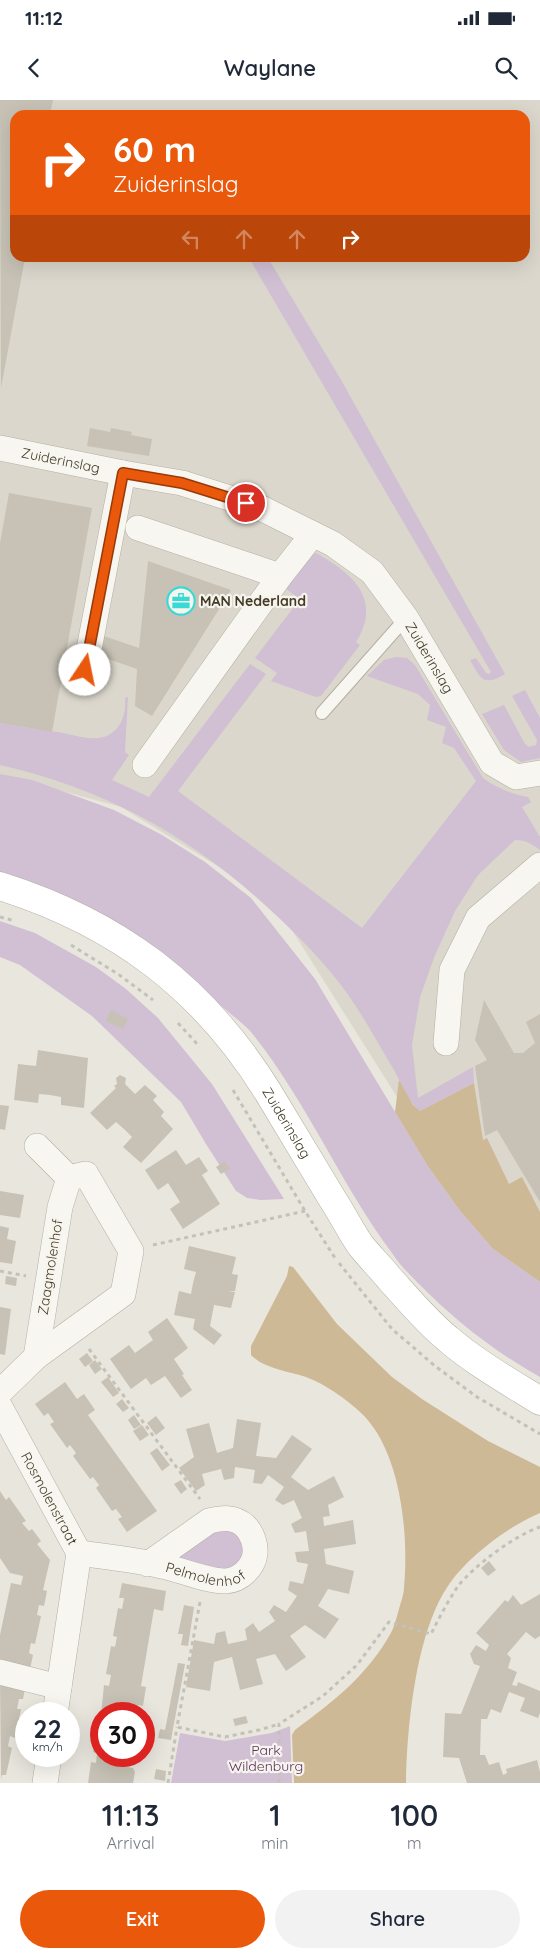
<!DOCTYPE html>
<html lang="en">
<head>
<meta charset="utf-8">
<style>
	body { margin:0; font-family:Quicksand,sans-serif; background:#f2f2f3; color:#1f2937; height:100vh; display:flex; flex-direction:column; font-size:19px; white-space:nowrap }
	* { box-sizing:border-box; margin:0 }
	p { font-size:16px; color:#747a83 }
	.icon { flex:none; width:28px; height:28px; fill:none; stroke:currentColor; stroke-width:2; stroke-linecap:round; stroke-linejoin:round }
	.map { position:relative; height:1683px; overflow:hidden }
	.side { display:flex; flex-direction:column; background:#fff; flex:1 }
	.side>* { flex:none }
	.banner { position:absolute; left:10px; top:10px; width:520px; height:152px; border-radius:15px; box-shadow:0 5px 20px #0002; background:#ea580c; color:#fff; overflow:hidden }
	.speed { position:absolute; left:15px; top:1602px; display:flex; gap:10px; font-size:25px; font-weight:700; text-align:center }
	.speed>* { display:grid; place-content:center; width:65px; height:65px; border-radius:50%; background:#fff; box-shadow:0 5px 20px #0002; line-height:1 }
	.speed small { font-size:12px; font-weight:400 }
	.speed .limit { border:8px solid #d22; background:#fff; color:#111 }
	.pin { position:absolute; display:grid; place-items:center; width:42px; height:42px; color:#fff; margin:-21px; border:2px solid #fff; border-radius:50%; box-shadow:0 1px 5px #0007 }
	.me { position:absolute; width:55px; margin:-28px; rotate:11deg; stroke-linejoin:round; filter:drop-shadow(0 0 4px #0008) }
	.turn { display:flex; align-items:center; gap:18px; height:105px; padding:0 20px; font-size:22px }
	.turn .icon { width:65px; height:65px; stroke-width:2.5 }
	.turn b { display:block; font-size:35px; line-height:42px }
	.lanes { display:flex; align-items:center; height:48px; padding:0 20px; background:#0003; justify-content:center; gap:25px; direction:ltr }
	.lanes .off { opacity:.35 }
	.eta { display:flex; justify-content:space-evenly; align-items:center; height:85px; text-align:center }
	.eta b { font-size:30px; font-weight:600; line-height:35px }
	.action { display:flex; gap:10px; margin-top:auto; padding:10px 20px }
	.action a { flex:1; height:58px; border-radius:30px; background:#ea580c; color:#fff; font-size:20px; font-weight:600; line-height:58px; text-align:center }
	.action a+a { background:#f2f2f3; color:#1f2937 }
	.status { display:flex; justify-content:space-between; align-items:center; height:35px; padding:0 25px; background:#fff; direction:ltr }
	.status svg { height:14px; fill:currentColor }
	header { display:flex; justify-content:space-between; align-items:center; height:65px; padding:0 20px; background:#fff; font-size:22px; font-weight:600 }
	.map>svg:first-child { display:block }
	.built { fill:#dbd7cc; fill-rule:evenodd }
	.green { fill:#d1bfd4 }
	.water { fill:#cdb996 }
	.building { fill:#c7c2b5 }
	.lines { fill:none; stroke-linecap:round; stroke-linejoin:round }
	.lane-casing { stroke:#b4afa3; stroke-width:14 }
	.street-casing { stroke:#b4afa3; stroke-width:26 }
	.secondary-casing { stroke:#b4afa3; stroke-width:29 }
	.path { stroke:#c4c2b8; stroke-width:3; stroke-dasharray:4 4; stroke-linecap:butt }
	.lane { stroke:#f7f6f1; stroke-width:12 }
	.street { stroke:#f7f6f1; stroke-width:25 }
	.secondary { stroke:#fff; stroke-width:28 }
	.route-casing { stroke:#983908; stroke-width:12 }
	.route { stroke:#ea580c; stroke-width:9 }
	.labels { text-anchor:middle; stroke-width:4.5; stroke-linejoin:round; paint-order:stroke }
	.street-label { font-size:14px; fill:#423b26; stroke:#f7f4ee }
	.poi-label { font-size:14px; font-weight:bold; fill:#423b26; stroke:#f7f4ee; text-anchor:start }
	.park-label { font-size:14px; fill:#5c325f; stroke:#f7f4ee }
</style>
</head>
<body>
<div class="status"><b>11:12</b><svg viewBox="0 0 49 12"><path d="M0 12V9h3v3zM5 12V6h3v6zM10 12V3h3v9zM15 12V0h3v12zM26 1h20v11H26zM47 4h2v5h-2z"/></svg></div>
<header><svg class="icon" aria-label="back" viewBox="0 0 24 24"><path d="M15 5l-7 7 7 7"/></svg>Waylane<svg class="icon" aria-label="search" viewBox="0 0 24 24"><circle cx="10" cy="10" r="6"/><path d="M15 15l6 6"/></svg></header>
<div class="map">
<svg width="540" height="1683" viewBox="0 0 540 1683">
	<rect width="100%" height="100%" fill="#e9e6de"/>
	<path class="built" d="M0 0H540V1149L414 1024 273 800 121 707 0 674ZM15 15H525V158H15Z"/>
	<path class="green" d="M249 158H268L340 278 505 574C483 587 481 579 470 560L476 558 486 573 489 574 491 572Z
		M316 453C352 473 383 499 356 542L360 545 321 596 316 597 271 581 277 573 255 558 300 499 286 489 313 454Z
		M396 557 407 558 415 565 483 678C497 688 511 694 528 697L531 702 522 707 540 737V750C532 744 526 740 515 740L478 775 455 811 435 855 420 897 412 945 418 998 473 967 474 983 420 1011C407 1001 402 984 394 970 379 945 365 919 349 896 328 866 304 842 278 817 197 740 110 690 0 665V623C19 626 38 630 57 632 78 635 102 647 118 627 124 619 126 608 125 598L128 597 125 652 129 655 112 680 149 697 250 564 266 574 178 691 362 828 476 681 454 648 442 643 446 627 427 620 430 605 418 594 367 576 384 560Z
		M525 590 540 618V658L521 662 504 650 482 614 504 605 525 644 529 647 536 645 537 640 512 596Z
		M0 674 32 680 114 710 162 735 205 762 251 798 315 879 427 1065 460 1111 493 1149 540 1182V1277C495 1252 453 1219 417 1182 408 1173 399 1164 392 1153 340 1083 306 1000 251 932 241 921 227 912 217 902 154 841 85 797 0 773Z
		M0 821 35 833 96 867 126 889 158 918 212 984 284 1099 261 1100 247 1098 236 1091 206 1044 181 1002 92 916 20 865 0 857Z
		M223 1422 249 1442 236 1472 171 1458Z
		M290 1626 292 1683H171L180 1633 225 1641 272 1633Z"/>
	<path class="water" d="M399 980 413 1005 420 1011 474 983 483 1040 487 1038 509 1084 522 1077 540 1112V1182L493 1149 460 1111 427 1065 395 1012Z
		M289 1166 293 1167 337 1224 392 1277 422 1299 488 1341 540 1367V1413C509 1426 469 1456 450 1483 416 1530 407 1626 406 1683H294L292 1635 295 1630C334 1601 368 1575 392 1531 395 1524 397 1516 399 1509 401 1502 404 1494 404 1487 409 1435 401 1349 360 1312 346 1299 325 1284 306 1277 288 1271 264 1269 251 1255V1246L287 1176Z"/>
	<path class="building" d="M0 0H53L50 15H15V158H25L1 288Z
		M90 328 110 332 111 328 132 332 131 335 152 339 149 356 87 346Z
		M9 393 92 408 52 632 0 623V443Z
		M148 461 231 490 152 616 135 606 137 569 97 555 104 536 139 548Z
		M484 900 514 953H523L535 943 526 922 540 914V1102L497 1030 485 1036 475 966 487 960 475 940Z
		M111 910 128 919 123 929 106 921Z
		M38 950 88 958 84 1008 61 1005V997L50 995 39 994 38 1003 14 1000 18 964 36 966Z
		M120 975 126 978 125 984 135 994 145 985 157 996 153 1000 164 1012 161 1016 173 1029 141 1063 123 1047 132 1037 124 1029 116 1022 107 1030 90 1013 116 988 114 986 117 984 116 978Z
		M0 1005 9 1006 5 1030 0 1029Z
		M176 1050 186 1065 199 1057 208 1071 202 1075 220 1104 183 1129 170 1109 180 1102 168 1083 158 1090 145 1070Z
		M225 1061 230 1069 221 1074 216 1067Z
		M0 1091 24 1095 20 1118 0 1115Z
		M0 1126 9 1128 7 1139 16 1141 12 1164 0 1162Z
		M189 1146 236 1157 232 1174 238 1175 235 1191H228L235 1192 231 1208 214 1205 210 1226 222 1235 214 1245 193 1229 195 1219 174 1215 179 1191 191 1194 193 1183 196 1172 184 1169Z
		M6 1176 17 1178 16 1186 5 1184Z
		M0 1207 11 1209 5 1255 0 1254Z
		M167 1218 188 1248 174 1259 184 1274 182 1275 192 1290 181 1298 165 1276 151 1285 146 1278 131 1289 110 1259 129 1245 135 1253 153 1240 148 1232Z
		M87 1253 93 1261 85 1267 79 1259Z
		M95 1260 102 1269 95 1274 89 1265Z
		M108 1277 119 1293 113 1297 101 1282Z
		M65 1282 77 1299 84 1294 95 1310 88 1315 157 1411 127 1432 118 1419 122 1417 116 1409 112 1411 96 1388 99 1385 93 1377 90 1379 73 1356 76 1353 70 1345 67 1348 50 1324 54 1322 48 1313 44 1316 35 1304Z
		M122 1299 129 1308 123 1312 116 1304Z
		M134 1315 141 1325 134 1329 128 1320Z
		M156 1316 165 1328 156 1335 147 1323Z
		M237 1319 261 1323 256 1356 276 1358 292 1335 312 1349 291 1377 308 1390 334 1376 344 1397 328 1405 330 1416 323 1417 324 1426 353 1420 356 1444 324 1449 326 1464 354 1471 349 1494 328 1489 318 1506 339 1519 325 1539 305 1525 290 1536 306 1557 286 1571 275 1554 256 1559 263 1584 240 1590 232 1557 214 1562 210 1591 186 1587 194 1540 214 1544 216 1533 225 1531 228 1544 247 1540 245 1529 253 1523 259 1532 275 1521 269 1512 274 1505 286 1512 297 1496 288 1490 290 1481 303 1484 308 1464 297 1462 295 1452 309 1451 306 1431 295 1433 291 1424 302 1418 294 1400 283 1405 275 1400 284 1387 268 1375 262 1384 253 1383 255 1370 235 1367 234 1378 224 1380 221 1369 202 1374 205 1385 196 1391 179 1368 194 1357 186 1329 209 1323 217 1353 233 1348Z
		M142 1325 149 1335 140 1341 133 1331Z
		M157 1348 170 1365 162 1371 150 1353Z
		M181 1380 187 1389 181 1394 174 1384Z
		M0 1391 6 1400 9 1397 26 1421 22 1423 29 1431 32 1429 41 1441 37 1444 50 1460 43 1490 47 1491 44 1506 39 1505 37 1515 41 1516 35 1544 31 1543 29 1553 33 1555 30 1569 0 1563V1535L11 1483 21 1485 23 1476 10 1473 0 1458Z
		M489 1461 496 1470 488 1476 481 1468Z
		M122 1483 166 1491 163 1511 154 1509 141 1586 146 1587 143 1606 138 1605 136 1614H101L104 1585 109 1586 111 1575 106 1574 111 1546 115 1547 117 1537 113 1536 118 1508 122 1509 124 1498H119Z
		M540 1494V1536L535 1539 526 1532 507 1554 511 1558 508 1568 517 1572 512 1585 517 1586 518 1582 540 1591V1613L538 1618 520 1611 525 1598 509 1592 501 1613 491 1609 487 1619H481L480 1655H485L489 1665 499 1662 503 1675 507 1673 506 1669 537 1660 540 1672V1683H467L459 1658 443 1657 445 1613 461 1614 480 1566 474 1564 470 1554 476 1545 486 1551 489 1545 476 1533 505 1500 508 1502 513 1495 521 1505Z
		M184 1505 194 1507 188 1546 181 1545 183 1534H178Z
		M178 1563 185 1564 171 1640 158 1638 160 1629 165 1630Z
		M0 1579 26 1584 23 1599H19L17 1609H21L15 1638 10 1636 8 1646 12 1648 6 1675H2L1 1679Z
		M246 1616 248 1623 235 1626 233 1619Z
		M98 1624H101V1656H129L127 1667 133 1668 135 1672 133 1683H88L91 1662 96 1663 97 1653 93 1652Z
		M156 1669 166 1671 165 1681 154 1679Z"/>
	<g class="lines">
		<g class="lane-casing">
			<path id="lane" d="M322 613 406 518"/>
		</g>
		<g class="street-casing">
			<g id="street">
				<path id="s1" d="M0 348 123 373 182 383 261 408 333 444 372 472 406 518 492 663 516 677 540 673"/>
				<path d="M138 428 280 476"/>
				<path d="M85 570 123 373"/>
				<path d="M145 665 280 476 313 434"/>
				<path d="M446 943 452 870 478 818 540 765"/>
				<path d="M37 1046 69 1078"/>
				<path d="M86 1074 131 1151 123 1194 36 1257 60 1107 69 1078Z"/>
				<path d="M0 1292 36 1257"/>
				<path id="s2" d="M0 1307 79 1453 55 1614"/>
				<path id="s3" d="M79 1453C108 1457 138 1460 167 1467 183 1471 211 1482 226 1481 240 1480 253 1468 255 1454 256 1444 252 1433 245 1426 234 1416 222 1418 209 1421L148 1464"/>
				<path d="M0 1572 59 1587"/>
				<path d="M45 1683 49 1656"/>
			</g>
		</g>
		<g class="secondary-casing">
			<g id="secondary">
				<path id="s4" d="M0 786C117 823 203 887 268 992 290 1028 311 1064 333 1100 343 1115 351 1132 361 1146 370 1157 380 1167 389 1178 408 1199 426 1221 448 1239 476 1263 508 1281 540 1301"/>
			</g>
		</g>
		<path class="path" d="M0 817 15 821
			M71 845 118 874 153 900
			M178 923 199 946
			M233 990 305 1111 335 1158
			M153 1145 305 1111
			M339 1163 392 1229 435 1266 477 1297 540 1334
			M0 1171 26 1176
			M89 1249 200 1399
			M200 1502 177 1627 225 1637 259 1630 279 1624
			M168 1683 177 1627
			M279 1683V1624L323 1596 357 1565 389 1522 431 1534C439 1518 448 1501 458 1486 474 1466 515 1435 540 1427"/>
		<use href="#lane" class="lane"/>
		<use href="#street" class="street"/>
		<use href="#secondary" class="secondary"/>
	</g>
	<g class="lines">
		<g class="route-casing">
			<path id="route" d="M85 570 123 373 182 383 246 403"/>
		</g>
		<use href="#route" class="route"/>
	</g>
	<defs>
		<g id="office-ring" transform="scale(1.4375)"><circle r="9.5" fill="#f7f4ee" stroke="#38dad5" stroke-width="1.5"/><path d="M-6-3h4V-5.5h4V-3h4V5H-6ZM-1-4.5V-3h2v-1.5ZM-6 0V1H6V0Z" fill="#38dad5"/></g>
	</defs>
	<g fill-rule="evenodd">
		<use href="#office-ring" x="181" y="501"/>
	</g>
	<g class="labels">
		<g class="street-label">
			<text dy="5" stroke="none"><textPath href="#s1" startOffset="62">Zuiderinslag</textPath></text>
			<text dy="5" stroke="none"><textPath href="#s1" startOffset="500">Zuiderinslag</textPath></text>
			<text dy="5" stroke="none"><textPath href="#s4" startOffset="382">Zuiderinslag</textPath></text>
			<text transform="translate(50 1167) rotate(-81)" y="5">Zaagmolenhof</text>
			<text dy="5" stroke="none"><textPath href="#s2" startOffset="104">Rosmolenstraat</textPath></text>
			<text dy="5" stroke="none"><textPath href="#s3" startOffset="129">Pelmolenhof</textPath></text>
		</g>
		<g class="poi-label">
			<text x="200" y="506">MAN Nederland</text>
		</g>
		<g class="park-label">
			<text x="266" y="1655">Park<tspan x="266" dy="16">Wildenburg</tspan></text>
		</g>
	</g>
</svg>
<div class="speed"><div>22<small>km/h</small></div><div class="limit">30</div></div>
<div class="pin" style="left:246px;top:403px;background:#d93025"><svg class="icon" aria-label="arrive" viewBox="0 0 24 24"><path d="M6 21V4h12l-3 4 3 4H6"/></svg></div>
<svg class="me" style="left:85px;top:570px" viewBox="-20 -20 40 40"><circle r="19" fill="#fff"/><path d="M0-13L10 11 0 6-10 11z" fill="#ea580c"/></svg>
<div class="banner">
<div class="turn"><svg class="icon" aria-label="right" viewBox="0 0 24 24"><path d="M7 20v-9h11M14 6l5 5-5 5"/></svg><div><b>60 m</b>Zuiderinslag</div></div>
<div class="lanes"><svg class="icon off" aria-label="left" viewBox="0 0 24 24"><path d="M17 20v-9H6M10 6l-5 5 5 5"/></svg><svg class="icon off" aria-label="ahead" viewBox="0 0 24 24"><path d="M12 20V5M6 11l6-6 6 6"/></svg><svg class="icon off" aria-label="ahead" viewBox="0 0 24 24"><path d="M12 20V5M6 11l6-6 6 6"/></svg><svg class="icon" aria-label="right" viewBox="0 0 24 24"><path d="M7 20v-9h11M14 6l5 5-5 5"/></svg></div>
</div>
</div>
<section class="side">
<div class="eta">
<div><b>11:13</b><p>Arrival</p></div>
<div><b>1</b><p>min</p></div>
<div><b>100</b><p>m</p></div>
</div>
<div class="action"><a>Exit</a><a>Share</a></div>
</section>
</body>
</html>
